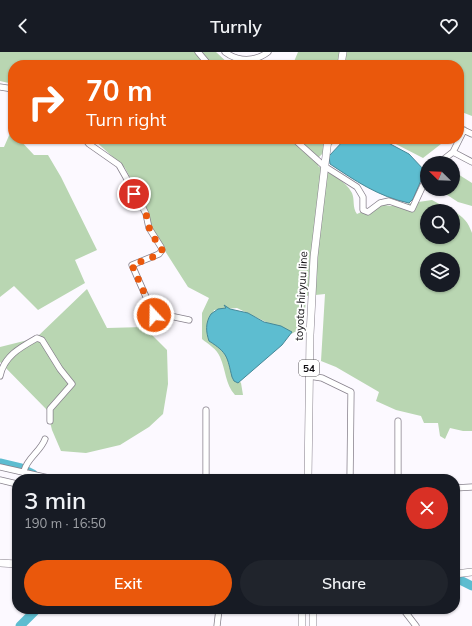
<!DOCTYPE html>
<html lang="en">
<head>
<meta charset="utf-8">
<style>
	body { margin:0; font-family:Mulish,sans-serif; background:#20242c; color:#f1f3f6; height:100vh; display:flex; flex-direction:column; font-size:15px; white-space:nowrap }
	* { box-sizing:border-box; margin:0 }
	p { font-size:13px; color:#9ea1a6 }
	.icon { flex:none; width:22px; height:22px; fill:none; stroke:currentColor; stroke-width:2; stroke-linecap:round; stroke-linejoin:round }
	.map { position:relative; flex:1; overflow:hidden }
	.side { position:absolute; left:12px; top:422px; width:448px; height:140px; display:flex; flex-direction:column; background:#171b24; border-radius:16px; box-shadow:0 1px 3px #0004 }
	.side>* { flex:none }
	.hud { position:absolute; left:8px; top:8px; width:456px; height:84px; border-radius:16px; box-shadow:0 1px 3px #0004; background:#ea580c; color:#fff; overflow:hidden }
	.needle { width:26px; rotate:293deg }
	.controls { position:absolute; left:420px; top:104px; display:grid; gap:8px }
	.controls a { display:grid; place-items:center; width:40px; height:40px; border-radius:50%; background:#171b24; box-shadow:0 1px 3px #0004; font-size:20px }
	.pin { position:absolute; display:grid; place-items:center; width:34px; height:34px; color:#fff; margin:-17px; border:2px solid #fff; border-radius:50%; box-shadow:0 1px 4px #0007 }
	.me { position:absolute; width:44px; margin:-22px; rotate:339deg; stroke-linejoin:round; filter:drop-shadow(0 0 3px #0008) }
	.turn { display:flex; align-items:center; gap:14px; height:84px; padding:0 12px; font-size:18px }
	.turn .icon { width:52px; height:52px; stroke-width:2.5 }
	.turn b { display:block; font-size:28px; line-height:34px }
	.round { display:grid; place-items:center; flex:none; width:42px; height:42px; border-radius:21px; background:#20242c }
	.overview { display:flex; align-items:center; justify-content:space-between; height:68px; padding:0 12px }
	h1 { font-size:24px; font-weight:600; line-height:30px }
	.action { display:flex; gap:8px; margin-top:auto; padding:8px 12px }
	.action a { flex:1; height:46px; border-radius:24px; background:#ea580c; color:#fff; font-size:16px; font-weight:600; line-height:46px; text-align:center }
	.action a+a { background:#20242c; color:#f1f3f6 }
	header { display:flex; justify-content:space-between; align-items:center; height:52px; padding:0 12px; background:#171b24; font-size:18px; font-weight:600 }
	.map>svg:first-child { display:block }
	.green { fill:#b9d6b2; fill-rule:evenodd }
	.water { fill:#5dbdd0; stroke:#468897 }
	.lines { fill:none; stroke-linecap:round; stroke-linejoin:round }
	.river { stroke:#5dbdd0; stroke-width:9 }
	.minor-casing { stroke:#87818c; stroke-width:7 }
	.major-casing { stroke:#87818c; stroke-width:8 }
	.minor { stroke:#fff; stroke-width:5.5 }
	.major { stroke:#fff; stroke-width:7 }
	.route { stroke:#ea580c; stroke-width:7; stroke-dasharray:0 12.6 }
	.labels { text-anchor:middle; stroke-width:4; stroke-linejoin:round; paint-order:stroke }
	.shield { fill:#fff; stroke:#585659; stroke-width:1 }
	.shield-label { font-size:10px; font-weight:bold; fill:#100e12 }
	.street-label { font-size:11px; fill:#100e12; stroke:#fff }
</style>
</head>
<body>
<header><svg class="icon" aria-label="back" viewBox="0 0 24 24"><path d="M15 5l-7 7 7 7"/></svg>Turnly<svg class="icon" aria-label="heart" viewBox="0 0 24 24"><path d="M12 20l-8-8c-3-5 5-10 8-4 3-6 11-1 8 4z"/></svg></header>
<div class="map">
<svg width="472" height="574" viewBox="0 0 472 574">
	<rect width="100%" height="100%" fill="#fcf9ff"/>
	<path class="green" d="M0 0H216L230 13H13V32L0 29Z
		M298 0H472V64L459 59V13H290L293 12Z
		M11 79 13 81V87H19L34 103H48L61 125 97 198 75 208 85 231 38 258 14 234 0 245V95H4Z
		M93 87H338L319 105 318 114C330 123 345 127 352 141 355 148 352 155 357 162L378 152 391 154 432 148 452 159H427V185H453V159C464 165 468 170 472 181V379H463L450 376 445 387 440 384 438 371H424L421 364 396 358 376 349 379 340 336 315 321 309 325 242 306 244 304 275 291 282 237 256 214 258 210 273 234 313 236 325 241 331 243 343H235C225 332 226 318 220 305 217 297 208 292 202 287V261L209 246 188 235 151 177 149 161 125 116ZM427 207H453V233H427Z
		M386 87H439L441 92 423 106Z
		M453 119 472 131V154L458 150 438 137H453Z
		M87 237 107 276 144 275 167 298 168 332 163 362 149 375 120 393 86 401 61 399 52 378 47 358 0 310V295L36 286Z"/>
	<path class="water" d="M345 87H381L409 102 425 119 413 147 409 151C379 145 354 128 330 112L329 104Z
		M224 253 230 257 248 261 264 270 281 274 292 280 282 293 238 331 234 329 232 325C227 305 228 301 209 289 206 280 205 271 211 262L218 257 226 256Z"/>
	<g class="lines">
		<path class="river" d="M0 411 21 416 33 422
			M455 528H460L472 534
			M20 574 37 557"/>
		<g class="minor-casing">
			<path id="minor" d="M198 0 209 13
				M225 0C238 10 255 10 268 0
				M0 35 13 37
				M459 76 472 82
				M85 87 89 92 119 113 141 152 146 162 149 176 161 195 162 198 159 202 132 213 154 263 160 266 170 264 189 268
				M294 87 324 114 357 135 363 145V158L368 160 380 151 389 149 412 157 427 125
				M453 100 472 110
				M439 111 453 100 464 78
				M0 324C4 304 21 295 37 286L42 288 60 317 72 332 50 357V369
				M309 324 322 326 351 340 350 427
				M398 369V427
				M0 415 53 427
				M24 419C27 406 41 399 45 387
				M206 427V358
				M0 428 17 432
				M455 436 472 435
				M403 557 416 574
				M217 574 219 557"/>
		</g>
		<g class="major-casing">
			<path id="major" d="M341 13 343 0
				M308 427 310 283 314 205 328 87
				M0 511 17 512
				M455 522 472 520
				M313 557V574
				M302 574V557"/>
		</g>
		<use href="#minor" class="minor"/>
		<use href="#major" class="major"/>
	</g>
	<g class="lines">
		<path class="route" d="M134 142 146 162 150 179 162 198 160 202 132 213 154 263"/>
	</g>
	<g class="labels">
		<rect class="shield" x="299" y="308" width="20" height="16" rx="3"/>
		<g class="shield-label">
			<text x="309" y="320">54</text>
		</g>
		<g class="street-label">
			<text transform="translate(301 244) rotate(-87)" y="4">toyota-hiryuu line</text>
		</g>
	</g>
</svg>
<div class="controls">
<a><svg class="needle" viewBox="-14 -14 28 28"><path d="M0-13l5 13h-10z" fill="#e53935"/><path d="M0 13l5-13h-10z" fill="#9ea1a6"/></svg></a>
<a><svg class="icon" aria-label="search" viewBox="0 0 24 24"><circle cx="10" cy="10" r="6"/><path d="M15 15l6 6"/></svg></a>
<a><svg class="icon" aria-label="layers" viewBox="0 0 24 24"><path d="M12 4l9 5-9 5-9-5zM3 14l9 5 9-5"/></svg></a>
</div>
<div class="pin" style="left:134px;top:142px;background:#d93025"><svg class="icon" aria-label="arrive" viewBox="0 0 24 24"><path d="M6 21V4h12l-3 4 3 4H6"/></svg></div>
<svg class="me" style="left:154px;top:263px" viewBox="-20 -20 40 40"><circle r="17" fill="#ea580c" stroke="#fff" stroke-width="3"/><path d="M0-11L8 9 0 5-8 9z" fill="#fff"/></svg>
<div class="hud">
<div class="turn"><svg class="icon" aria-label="right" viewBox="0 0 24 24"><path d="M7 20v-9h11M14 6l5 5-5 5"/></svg><div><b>70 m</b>Turn right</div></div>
</div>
<section class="side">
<div class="overview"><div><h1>3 min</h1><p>190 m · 16:50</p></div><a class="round" style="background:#d93025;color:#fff"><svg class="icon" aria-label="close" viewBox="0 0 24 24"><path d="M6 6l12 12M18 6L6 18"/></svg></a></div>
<div class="action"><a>Exit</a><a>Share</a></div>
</section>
</div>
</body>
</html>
